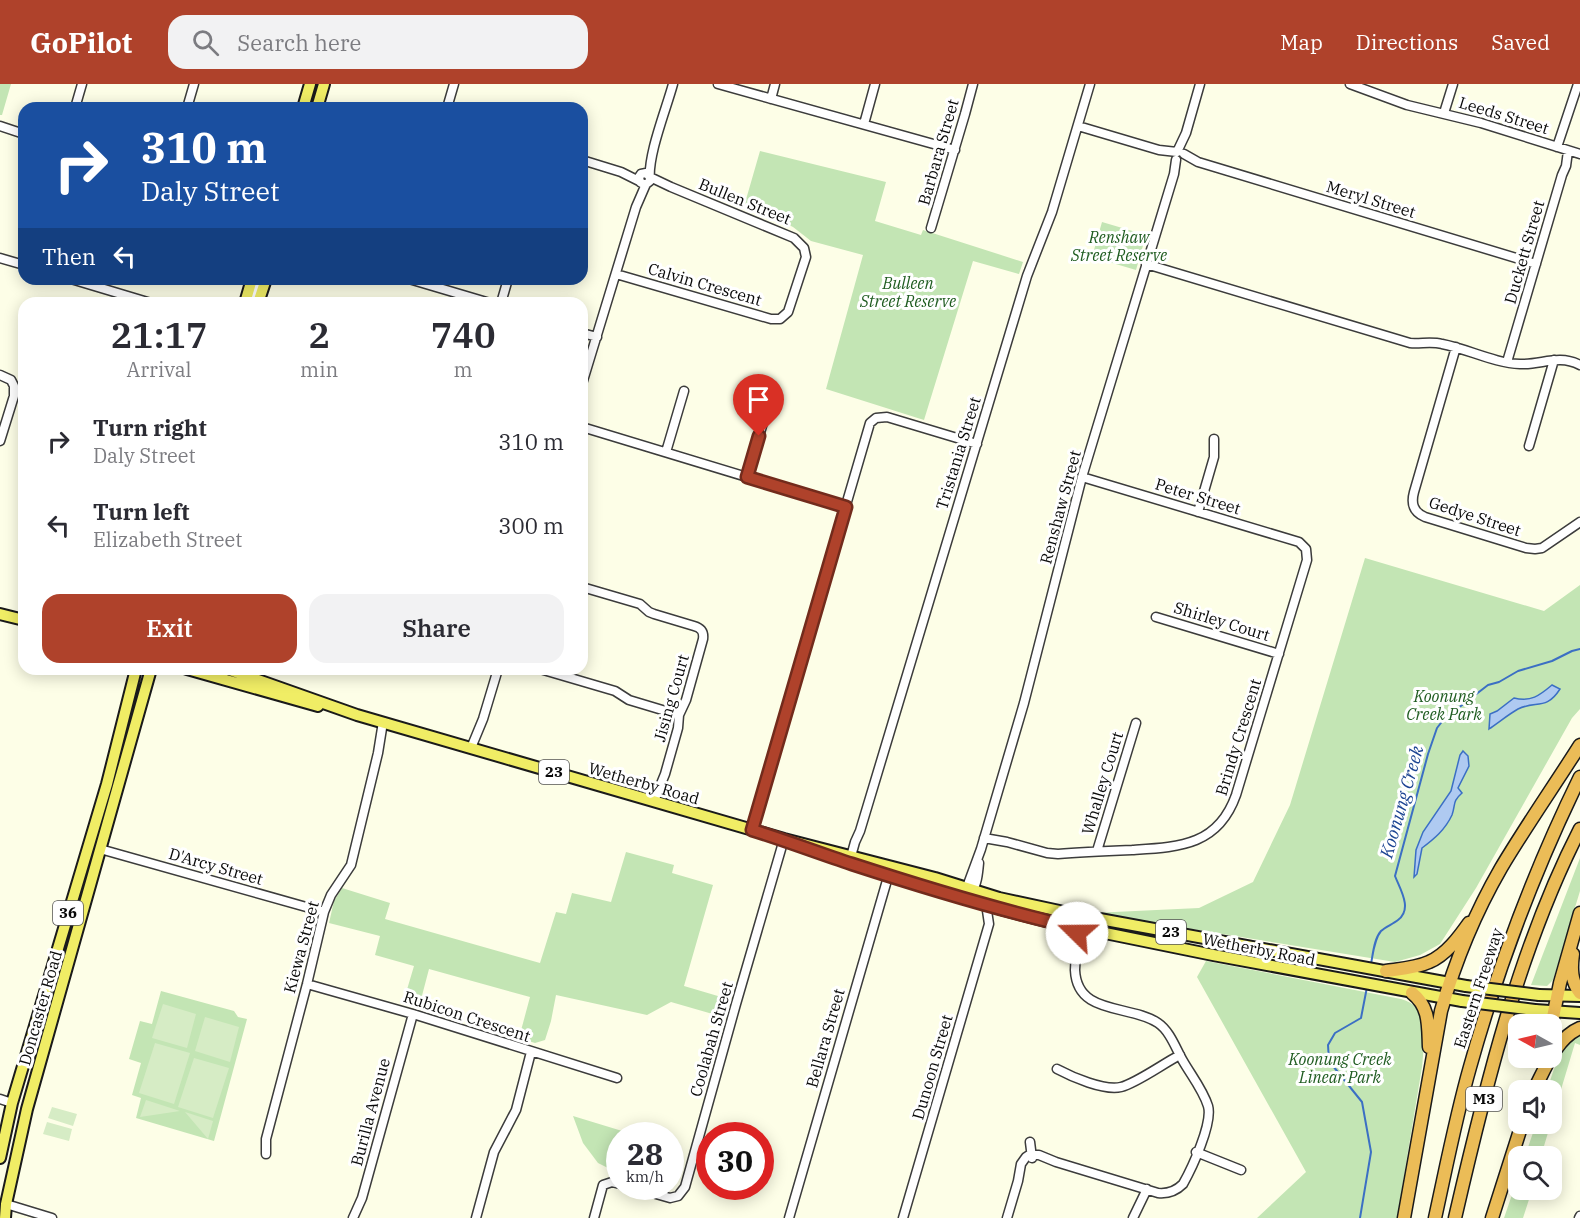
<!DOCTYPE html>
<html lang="en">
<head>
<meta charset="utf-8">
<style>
	body { margin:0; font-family:"IBM Plex Serif",serif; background:#f2f2f3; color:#2b2b33; height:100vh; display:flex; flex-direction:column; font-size:22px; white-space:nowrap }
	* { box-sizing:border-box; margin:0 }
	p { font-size:20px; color:#7c7c81 }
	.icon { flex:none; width:33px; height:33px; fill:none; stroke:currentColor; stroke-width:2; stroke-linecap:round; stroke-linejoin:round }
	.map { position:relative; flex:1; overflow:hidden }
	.drawer { position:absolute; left:18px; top:213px; width:570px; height:378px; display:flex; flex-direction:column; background:#fff; border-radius:18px; box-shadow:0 3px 15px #0003 }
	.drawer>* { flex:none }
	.top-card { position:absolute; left:18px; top:18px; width:570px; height:183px; border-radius:18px; box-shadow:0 3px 15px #0003; background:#1a4fa0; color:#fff; overflow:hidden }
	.needle { width:39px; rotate:278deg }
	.controls { position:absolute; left:1508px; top:930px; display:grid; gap:12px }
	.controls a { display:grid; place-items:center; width:54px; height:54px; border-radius:12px; background:#fff; box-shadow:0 3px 15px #0003; font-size:30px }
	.speed { position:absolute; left:606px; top:1038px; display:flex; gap:12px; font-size:30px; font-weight:700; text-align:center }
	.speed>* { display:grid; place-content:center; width:78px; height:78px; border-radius:50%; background:#fff; box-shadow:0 3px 15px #0003; line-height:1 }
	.speed small { font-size:15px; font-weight:400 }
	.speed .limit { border:9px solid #d22; background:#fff; color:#111 }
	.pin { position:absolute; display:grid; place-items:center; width:51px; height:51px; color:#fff; margin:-62px -26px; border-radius:50% 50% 50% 0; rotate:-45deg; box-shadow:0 0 6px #0007 }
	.pin .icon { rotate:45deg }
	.me { position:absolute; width:66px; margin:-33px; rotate:292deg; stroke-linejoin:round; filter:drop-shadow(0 0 4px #0008) }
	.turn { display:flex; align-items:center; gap:21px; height:126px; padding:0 24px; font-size:27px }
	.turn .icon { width:78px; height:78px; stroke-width:2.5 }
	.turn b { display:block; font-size:42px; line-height:51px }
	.then { display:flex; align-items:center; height:57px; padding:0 24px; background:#0003; gap:12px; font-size:22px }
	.eta { display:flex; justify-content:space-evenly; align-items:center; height:102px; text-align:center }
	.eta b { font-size:36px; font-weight:600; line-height:42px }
	.action { display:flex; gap:12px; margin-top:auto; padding:12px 24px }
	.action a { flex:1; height:69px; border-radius:18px; background:#af422b; color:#fff; font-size:24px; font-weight:600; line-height:69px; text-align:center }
	.action a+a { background:#f2f2f3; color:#2b2b33 }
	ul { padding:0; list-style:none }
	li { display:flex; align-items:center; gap:18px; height:84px; padding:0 24px }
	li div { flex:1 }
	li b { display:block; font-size:22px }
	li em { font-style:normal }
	header { display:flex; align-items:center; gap:36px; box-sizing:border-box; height:84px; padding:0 30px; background:#af422b; color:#fff }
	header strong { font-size:28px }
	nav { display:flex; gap:33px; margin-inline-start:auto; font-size:21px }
	.search { width:420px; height:54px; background:#f2f2f3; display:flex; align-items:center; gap:15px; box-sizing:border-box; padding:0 21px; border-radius:18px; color:#7c7c81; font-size:22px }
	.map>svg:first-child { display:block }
	.green { fill:#c3e5b4 }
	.pitch { fill:#d6ecc5 }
	.water { fill:#afcaf1; stroke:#3b6fc4; stroke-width:1.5 }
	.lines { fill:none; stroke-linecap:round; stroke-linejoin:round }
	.stream { stroke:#3b6fc4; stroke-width:2 }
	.minor-casing { stroke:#3c3c3c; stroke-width:11 }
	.major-casing { stroke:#1a1a1a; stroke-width:14 }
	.highway-casing { stroke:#1a1a1a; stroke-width:15 }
	.minor { stroke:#fff; stroke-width:8 }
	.major { stroke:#f0ed65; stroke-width:10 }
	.highway { stroke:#ebbc57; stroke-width:12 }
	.major-bridge-casing { stroke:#1a1a1a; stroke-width:14; stroke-linecap:butt }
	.major-bridge { stroke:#f0ed65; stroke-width:10 }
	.route-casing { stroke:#722b1c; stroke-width:15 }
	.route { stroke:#af422b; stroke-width:10 }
	.labels { text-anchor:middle; stroke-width:6; stroke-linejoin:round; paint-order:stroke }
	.shield { fill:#fff; stroke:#535353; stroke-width:1.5 }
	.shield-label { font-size:15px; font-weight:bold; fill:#090909 }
	.street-label { font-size:16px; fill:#090909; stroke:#fff }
	.park-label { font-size:16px; font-style:italic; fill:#1f5c20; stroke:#fff }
	.water-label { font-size:18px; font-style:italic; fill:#1c4492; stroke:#fff }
</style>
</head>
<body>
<header>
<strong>GoPilot</strong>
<div class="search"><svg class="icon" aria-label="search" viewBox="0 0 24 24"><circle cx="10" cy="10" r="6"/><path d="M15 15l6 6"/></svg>Search here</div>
<nav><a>Map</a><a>Directions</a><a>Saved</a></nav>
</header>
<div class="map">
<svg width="1580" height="1134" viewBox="0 0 1580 1134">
	<rect width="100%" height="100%" fill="#fdfee7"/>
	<path class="green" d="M0 0H11L2 31H0Z
		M760 67 886 98 875 137 921 151 923 146 1023 178 1019 190 973 177 924 336 826 305 863 171 811 157 793 143 745 119Z
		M1102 138 1146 151 1136 186 1092 173Z
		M1365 474 1544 527 1580 501V625L1572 634 1476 804 1440 860 1420 871 1395 878 1093 829 1199 824 1253 798 1290 721Z
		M626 768 674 781 672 789 713 801 684 902 728 915 723 933 671 918 647 931 556 911 551 937 545 956 535 959 519 954 530 913 429 885 419 923 403 919 414 882 375 871 380 852 329 839 334 817 342 804 390 819 385 835 540 879 556 828 566 830 572 809 611 818Z
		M1580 774V807L1553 896 1547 902 1531 901Z
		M1206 877 1401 915C1407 917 1413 919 1417 925 1425 940 1424 966 1422 983L1397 1134H1257L1306 1088 1197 893Z
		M161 907 234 927 238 933 247 935 214 1057 136 1034 141 1014 132 1011 141 979 129 975 140 937 152 940Z
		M1580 951V961L1575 959 1541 1072H1525L1536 1040H1551V1006H1547C1555 984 1558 963 1580 951Z
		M573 1032 632 1050 631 1051 620 1052 619 1092 616 1091 608 1084 598 1079 583 1059Z
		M1518 1093V1106H1532L1523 1134H1504Z"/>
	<path class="pitch" d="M163 920 196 930 187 964 152 954Z
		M205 933 239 943 230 978 195 967Z
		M155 959 190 969 174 1020 139 1009Z
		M194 974 229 984 213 1034 178 1023Z
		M146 1016 180 1027 140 1033Z
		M52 1023 77 1030 73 1042 48 1034Z
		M185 1028 213 1037 208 1055Z
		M47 1038 72 1045 69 1057 43 1050Z"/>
	<path class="water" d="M1552 601 1560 605C1546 627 1536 616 1518 625 1509 630 1498 639 1489 645L1490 630 1497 627 1514 614C1531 618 1539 612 1552 601Z
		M1463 667 1468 672 1469 682 1458 704 1462 709C1452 718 1456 719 1452 731 1445 746 1434 755 1422 764L1417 790 1414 793 1416 766 1423 748 1451 707 1460 671Z"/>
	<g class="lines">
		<path class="stream" d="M1371 880C1373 870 1374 855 1381 847 1385 843 1393 840 1398 836 1413 825 1400 805 1395 792L1428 670 1437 644 1444 635 1488 601 1499 598 1518 587 1552 577 1572 567 1580 565
			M1360 1134 1371 1068 1362 1018 1329 977 1328 961 1335 949 1361 934 1367 903"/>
		<g class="minor-casing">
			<path id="minor" d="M718 0 955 66
				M1350 0 1407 21 1481 39 1580 70
				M771 15 775 0
				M75 24 82 0
				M187 24 194 0
				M447 24 454 0
				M1444 29 1453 0
				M864 40 875 0
				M0 42 24 50
				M1078 42 1159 66 1177 68
				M1557 63 1578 0
				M1177 68 1186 49 1200 0
				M1184 70 1198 78 1536 180
				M582 76 621 88 639 97
				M649 92 646 89 641 90 639 93 640 98 645 101 650 97C647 72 666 26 673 0
				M931 144 965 30 973 0
				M0 174 24 181
				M1146 180 1410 259C1421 260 1431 257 1442 260 1468 265 1494 279 1520 280 1542 281 1558 270 1580 281
				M616 190 771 235H780L788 228 806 173 804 164 794 154 671 103 650 93
				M71 195 151 219
				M409 195 490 219
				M249 219 254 211 258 195
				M501 219 508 195
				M582 249 597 253
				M1456 263 1414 408C1411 419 1413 428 1425 433L1526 464 1535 465 1542 464 1580 438
				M1507 278 1562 91 1566 82 1568 67
				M0 291 11 296 14 302V312L0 357
				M582 300 636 123 646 100
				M582 343 846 423
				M1529 362 1554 276
				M666 368 684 307
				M747 393 765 332
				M1198 428 1214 373V355
				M582 503 640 520 649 528 654 530 694 542C701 544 704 547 703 555L686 616 679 631 678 644 665 690 654 717
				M1156 533 1279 570
				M540 585 615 607 629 616 679 631
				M471 664 483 635 498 585
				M751 746 870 339 876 334 887 333 977 360
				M984 754 1007 758 1047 769 1058 770C1082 768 1107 767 1132 766 1179 763 1218 762 1236 711L1307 476 1306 465 1299 458 1082 393
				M100 765 324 828
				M1097 767 1136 639
				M850 776 855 758 860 747 1027 192 1052 128 1090 0
				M967 808V803L981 765 1024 619 1082 393 1174 90 1176 76
				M971 809C977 801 978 790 979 779
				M307 900 413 930 617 994
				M1057 985C1072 993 1104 1007 1121 1003 1137 999 1164 979 1180 971
				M0 1015 12 1019
				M1030 1058 1032 1074
				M1196 1068 1241 1086
				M266 1070V1055L307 900 324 828 331 811 351 781 378 669 383 638
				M628 1102 670 1114 678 1112 685 1103 736 920 784 755
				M6 1120 52 1134
				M353 1134 362 1114 413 930
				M476 1134 494 1068 516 1026 531 968
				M594 1134 603 1101 612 1098 620 1100
				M789 1134 890 786
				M903 1134 989 840 986 820
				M1007 1134 1018 1097 1021 1080 1026 1073 1029 1071H1039L1056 1078 1158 1109C1168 1110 1176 1107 1183 1100 1192 1084 1213 1039 1208 1022 1203 1006 1191 991 1183 977 1176 965 1170 947 1158 939 1130 920 1077 932 1075 886L1078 831
				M1133 1134 1147 1105
				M1579 1134 1580 1132"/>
		</g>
		<g class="major-casing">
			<path id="major" d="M303 24 310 0
				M317 24 324 0
				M245 219 252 195
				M258 219 266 195
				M0 530 24 536
				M187 585 318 622
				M227 585 357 631 784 755 935 794 999 814 1078 831 1466 902
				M834 773 1004 826 1046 837 1213 871 1462 917
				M1539 911 1580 912
				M1535 926 1580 929
				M0 1074 12 1019 107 700 136 585
				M5 1134 6 1120 27 1025 151 585"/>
		</g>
		<g class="highway-casing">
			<path id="highway" d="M1573 870C1571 884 1571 897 1580 909
				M1386 887C1400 885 1416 884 1429 878 1446 871 1459 853 1469 839
				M1412 909C1430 923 1428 942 1429 963
				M1551 943 1560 899 1580 829
				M1534 1006C1545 985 1556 954 1580 944
				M1404 1134 1441 927C1455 878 1475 829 1501 784 1526 742 1554 702 1580 661
				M1435 1134C1446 1084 1456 1032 1470 983 1498 883 1534 787 1580 693
				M1455 1134C1485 1004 1519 864 1580 745
				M1492 1134 1522 1040"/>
		</g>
		<use href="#minor" class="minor"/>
		<use href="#major" class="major"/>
		<use href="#highway" class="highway"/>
		<g class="major-bridge-casing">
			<path id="major-bridge" d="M1466 902 1539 911
				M1462 917 1535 926"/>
		</g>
		<use href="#major-bridge" class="major-bridge"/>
	</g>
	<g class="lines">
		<g class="route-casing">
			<path id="route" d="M759 352 747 393 846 423 752 746C785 756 818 769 852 780 926 804 1001 827 1077 844V849"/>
		</g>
		<use href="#route" class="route"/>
	</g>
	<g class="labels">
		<g class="shield">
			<rect x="539" y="676" width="30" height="24" rx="4.5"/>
			<rect x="53" y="817" width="30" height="24" rx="4.5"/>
			<rect x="1156" y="836" width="30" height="24" rx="4.5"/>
			<rect x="1466" y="1003" width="36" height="24" rx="4.5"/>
		</g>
		<g class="shield-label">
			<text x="554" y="693">23</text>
			<text x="68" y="834">36</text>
			<text x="1171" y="853">23</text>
			<text x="1484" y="1020">M3</text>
		</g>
		<g class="street-label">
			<text transform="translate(1504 31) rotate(17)" y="6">Leeds Street</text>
			<text transform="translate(938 68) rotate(-74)" y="6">Barbara Street</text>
			<text transform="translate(1371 115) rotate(17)" y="6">Meryl Street</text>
			<text transform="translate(745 117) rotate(22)" y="6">Bullen Street</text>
			<text transform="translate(1524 168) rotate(-74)" y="6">Duckett Street</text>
			<text transform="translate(705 200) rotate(16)" y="6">Calvin Crescent</text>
			<text transform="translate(958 369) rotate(-73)" y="6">Tristania Street</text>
			<text transform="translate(1198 412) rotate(17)" y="6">Peter Street</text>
			<text transform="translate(1060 423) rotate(-75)" y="6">Renshaw Street</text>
			<text transform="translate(1475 432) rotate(18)" y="6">Gedye Street</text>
			<text transform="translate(1222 537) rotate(17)" y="6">Shirley Court</text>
			<text transform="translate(671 614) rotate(-74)" y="6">Jising Court</text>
			<text transform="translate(1238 653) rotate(-73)" y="6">Brindy Crescent</text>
			<text transform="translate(644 699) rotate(16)" y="6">Wetherby Road</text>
			<text transform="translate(1102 699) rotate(-73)" y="6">Whalley Court</text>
			<text transform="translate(216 782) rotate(16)" y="6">D'Arcy Street</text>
			<text transform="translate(301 863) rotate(-75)" y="6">Kiewa Street</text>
			<text transform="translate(1259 865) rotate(11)" y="6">Wetherby Road</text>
			<text transform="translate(1478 904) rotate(-72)" y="6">Eastern Freeway</text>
			<text transform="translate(40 924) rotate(-74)" y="6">Doncaster Road</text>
			<text transform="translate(467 932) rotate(18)" y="6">Rubicon Crescent</text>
			<text transform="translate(825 954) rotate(-74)" y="6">Bellara Street</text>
			<text transform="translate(711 955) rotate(-74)" y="6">Coolabah Street</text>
			<text transform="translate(932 983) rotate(-74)" y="6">Dunoon Street</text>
			<text transform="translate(370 1028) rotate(-75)" y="6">Burilla Avenue</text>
		</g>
		<g class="park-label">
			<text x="1119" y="159">Renshaw<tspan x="1119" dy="18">Street Reserve</tspan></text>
			<text x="908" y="205">Bulleen<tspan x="908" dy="18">Street Reserve</tspan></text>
			<text x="1444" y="618">Koonung<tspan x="1444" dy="18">Creek Park</tspan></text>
			<text x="1340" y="981">Koonung Creek<tspan x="1340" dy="18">Linear Park</tspan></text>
		</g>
		<g class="water-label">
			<text transform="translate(1402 718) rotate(-74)" y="6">Koonung Creek</text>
		</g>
	</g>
</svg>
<div class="controls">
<a><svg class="needle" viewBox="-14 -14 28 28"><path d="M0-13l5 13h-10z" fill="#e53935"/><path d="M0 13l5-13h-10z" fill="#7c7c81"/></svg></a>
<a><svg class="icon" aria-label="sound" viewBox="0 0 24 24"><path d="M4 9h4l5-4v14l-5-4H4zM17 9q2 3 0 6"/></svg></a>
<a><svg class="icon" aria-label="search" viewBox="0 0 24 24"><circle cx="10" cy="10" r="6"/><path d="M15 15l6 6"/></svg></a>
</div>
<div class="speed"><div>28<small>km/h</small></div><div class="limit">30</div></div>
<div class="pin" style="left:759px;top:352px;background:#d93025"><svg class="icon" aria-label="arrive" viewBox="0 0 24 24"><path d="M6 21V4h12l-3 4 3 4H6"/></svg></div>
<svg class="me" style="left:1077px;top:849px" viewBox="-20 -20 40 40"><circle r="19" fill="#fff"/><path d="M0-13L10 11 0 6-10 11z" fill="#af422b"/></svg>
<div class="top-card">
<div class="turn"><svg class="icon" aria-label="right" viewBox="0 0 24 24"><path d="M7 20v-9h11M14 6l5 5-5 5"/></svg><div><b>310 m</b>Daly Street</div></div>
<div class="then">Then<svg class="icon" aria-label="left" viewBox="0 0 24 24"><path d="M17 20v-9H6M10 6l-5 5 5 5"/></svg></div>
</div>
<section class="drawer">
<div class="eta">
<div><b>21:17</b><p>Arrival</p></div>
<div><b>2</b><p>min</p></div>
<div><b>740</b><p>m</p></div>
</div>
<ul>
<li><svg class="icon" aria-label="right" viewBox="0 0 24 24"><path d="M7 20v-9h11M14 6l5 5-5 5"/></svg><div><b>Turn right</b><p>Daly Street</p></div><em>310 m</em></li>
<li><svg class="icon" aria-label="left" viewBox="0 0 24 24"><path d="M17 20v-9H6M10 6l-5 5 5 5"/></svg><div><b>Turn left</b><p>Elizabeth Street</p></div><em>300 m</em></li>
</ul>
<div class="action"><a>Exit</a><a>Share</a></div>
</section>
</div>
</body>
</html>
